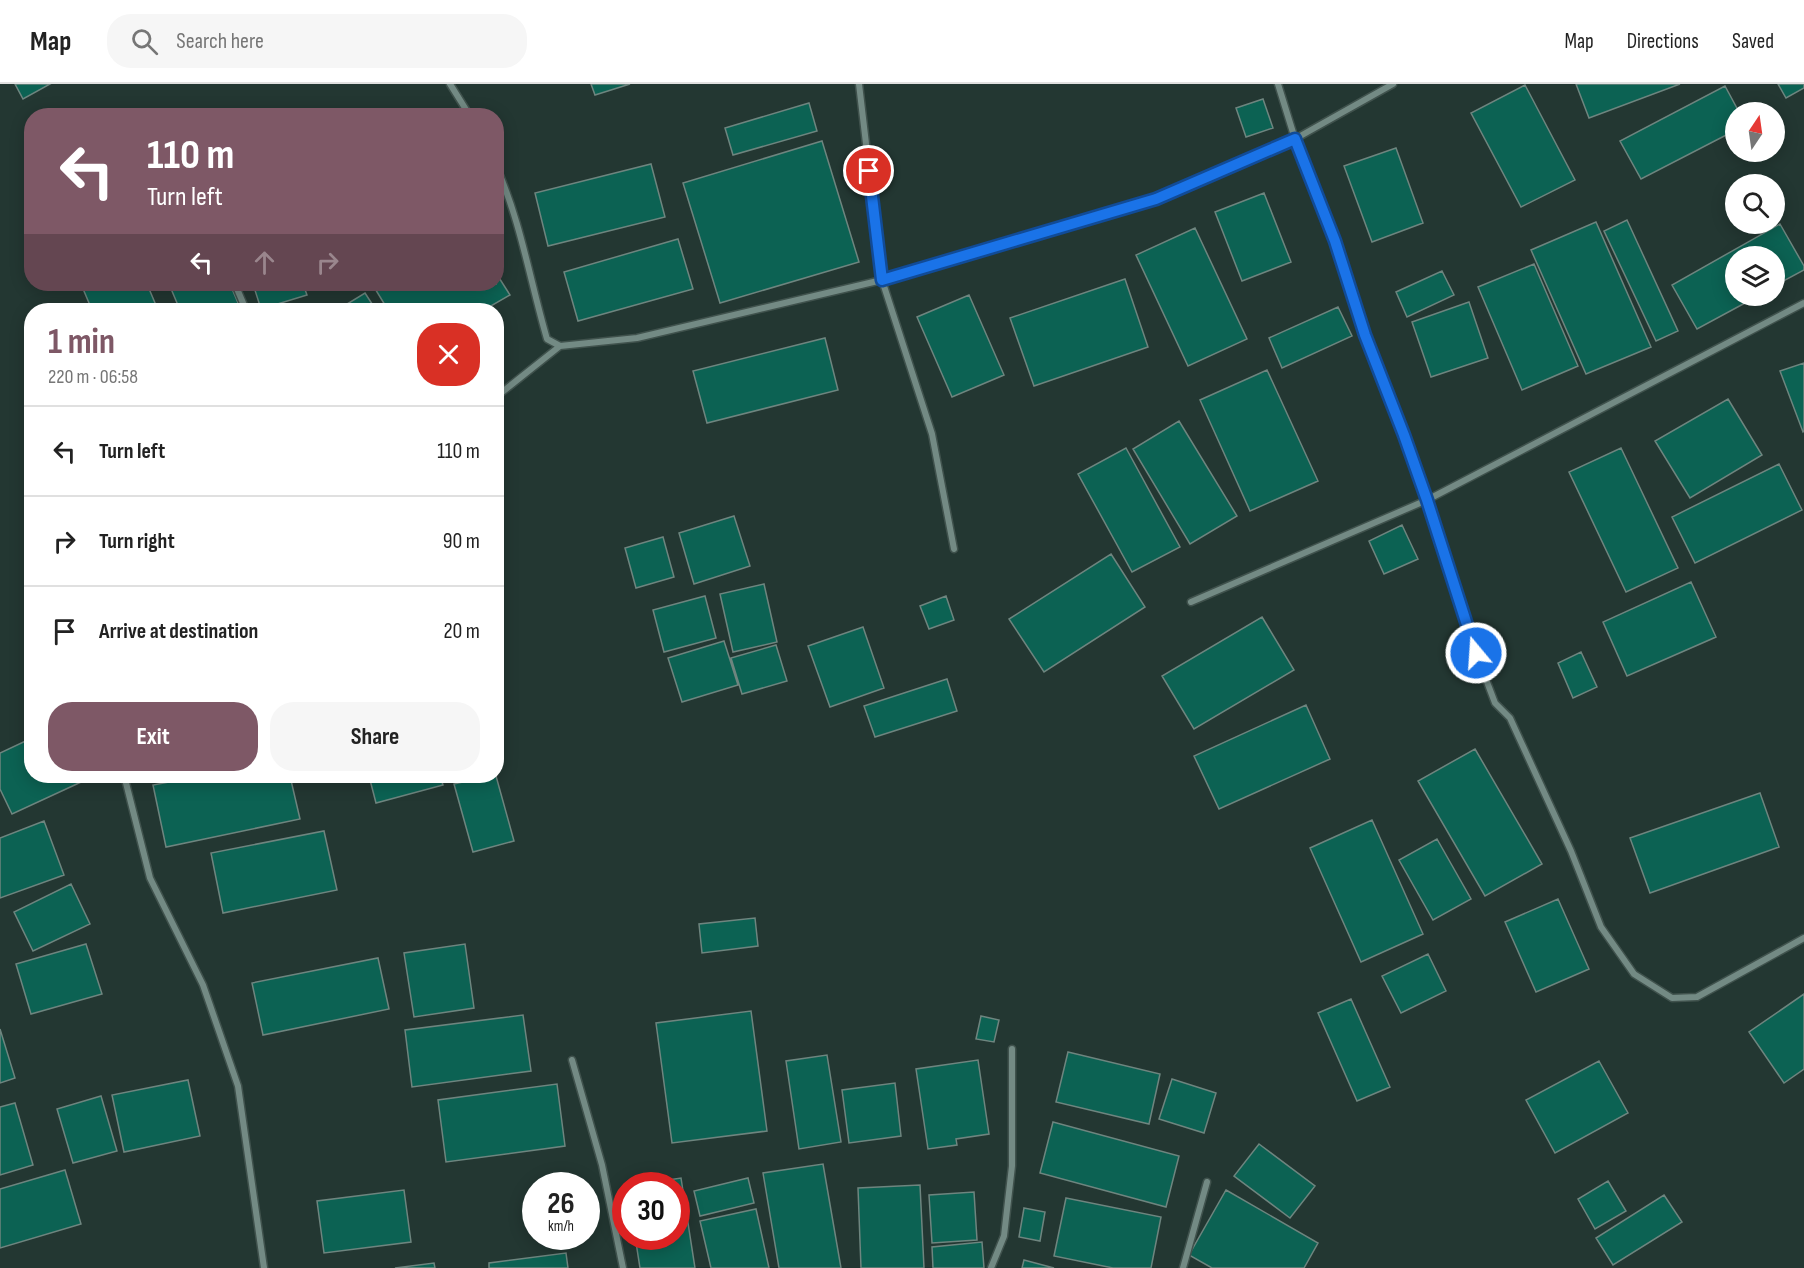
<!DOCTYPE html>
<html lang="en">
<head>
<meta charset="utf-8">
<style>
	body { margin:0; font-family:"Sofia Sans Condensed",sans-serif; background:#f6f6f6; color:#222; height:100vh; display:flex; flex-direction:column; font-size:22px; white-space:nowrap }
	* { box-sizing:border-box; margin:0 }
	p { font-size:20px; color:#767676 }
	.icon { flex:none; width:33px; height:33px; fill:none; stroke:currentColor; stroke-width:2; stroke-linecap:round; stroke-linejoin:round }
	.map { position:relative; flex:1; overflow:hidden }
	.panel { position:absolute; left:24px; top:219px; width:480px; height:480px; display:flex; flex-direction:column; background:#fff; border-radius:24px; box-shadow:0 3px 15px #0003 }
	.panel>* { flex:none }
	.guide { position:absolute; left:24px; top:24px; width:480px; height:183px; border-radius:24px; box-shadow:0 3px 15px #0003; background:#7e5866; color:#fff; overflow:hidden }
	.needle { width:39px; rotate:13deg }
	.fabs { position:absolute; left:1725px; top:18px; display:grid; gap:12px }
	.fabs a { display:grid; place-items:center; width:60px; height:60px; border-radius:50%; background:#fff; box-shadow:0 3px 15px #0003; font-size:30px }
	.speed { position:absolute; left:522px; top:1088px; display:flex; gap:12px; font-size:30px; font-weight:700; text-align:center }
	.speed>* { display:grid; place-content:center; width:78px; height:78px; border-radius:50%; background:#fff; box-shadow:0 3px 15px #0003; line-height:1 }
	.speed small { font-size:15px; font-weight:400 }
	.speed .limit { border:9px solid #d22; background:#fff; color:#111 }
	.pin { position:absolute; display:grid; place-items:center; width:51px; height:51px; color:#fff; margin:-26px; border:3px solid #fff; border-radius:50%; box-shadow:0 2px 6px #0007 }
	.me { position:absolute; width:66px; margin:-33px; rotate:342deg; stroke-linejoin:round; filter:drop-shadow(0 0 4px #0008) }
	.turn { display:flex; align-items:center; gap:21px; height:126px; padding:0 24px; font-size:27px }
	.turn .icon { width:78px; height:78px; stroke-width:2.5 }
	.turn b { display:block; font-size:42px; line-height:51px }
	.lanes { display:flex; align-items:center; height:57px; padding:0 24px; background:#0003; justify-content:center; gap:30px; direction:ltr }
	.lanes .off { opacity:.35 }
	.round { display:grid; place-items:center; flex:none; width:63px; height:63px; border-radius:24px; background:#f6f6f6 }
	.summary { display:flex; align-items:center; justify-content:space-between; height:102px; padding:0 24px }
	h1 { font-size:36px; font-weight:700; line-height:45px; color:#7e5866 }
	.primary-button { display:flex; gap:12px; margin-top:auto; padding:12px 24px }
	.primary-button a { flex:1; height:69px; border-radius:24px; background:#7e5866; color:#fff; font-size:24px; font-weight:700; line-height:69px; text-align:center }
	.primary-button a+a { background:#f6f6f6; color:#222 }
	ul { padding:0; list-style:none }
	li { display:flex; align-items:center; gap:18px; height:90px; padding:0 24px; border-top:2px solid #e0e0e0 }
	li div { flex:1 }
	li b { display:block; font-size:22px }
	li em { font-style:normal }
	header { display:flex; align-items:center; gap:36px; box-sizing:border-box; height:84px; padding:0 30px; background:#fff; border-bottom:2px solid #e0e0e0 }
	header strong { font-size:28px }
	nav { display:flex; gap:33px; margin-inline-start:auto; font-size:21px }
	.search { width:420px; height:54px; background:#f6f6f6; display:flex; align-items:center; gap:15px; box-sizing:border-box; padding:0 21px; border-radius:24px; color:#767676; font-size:22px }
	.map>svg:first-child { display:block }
	.building { fill:#0c6253; stroke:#6e857f; stroke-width:1.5 }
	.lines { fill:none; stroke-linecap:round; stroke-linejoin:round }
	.street-casing { stroke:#40524d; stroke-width:9 }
	.street { stroke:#738a84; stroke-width:6 }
	.route-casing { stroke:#114b97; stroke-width:15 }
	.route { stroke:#1a73e8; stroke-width:10 }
</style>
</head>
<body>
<header>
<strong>Map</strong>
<div class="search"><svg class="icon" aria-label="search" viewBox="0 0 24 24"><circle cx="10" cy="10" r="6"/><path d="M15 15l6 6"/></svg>Search here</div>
<nav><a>Map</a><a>Directions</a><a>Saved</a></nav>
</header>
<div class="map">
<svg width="1804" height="1184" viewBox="0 0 1804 1184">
	<rect width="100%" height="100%" fill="#233732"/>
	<path class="building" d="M15 0H50L23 15Z
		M591 0H630L595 11Z
		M1576 0H1680L1589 34Z
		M1778 0H1804V4L1786 14Z
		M1525 1 1575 96 1521 123 1471 29Z
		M1725 2 1739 28H1736V46L1641 95 1620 57Z
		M1263 15 1273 44 1246 53 1236 24Z
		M809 19 817 47 733 71 725 44Z
		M822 57 859 178 720 219 683 99Z
		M1396 64 1423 139 1372 158 1344 82Z
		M651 80 665 133 548 162 535 109Z
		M1264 109 1291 178 1242 197 1215 128Z
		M1627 136 1678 247 1656 257 1604 147Z
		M1596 138 1651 263 1586 290 1531 166Z
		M1780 140 1804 182V186L1774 202V172H1736V212H1758L1697 245 1672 201Z
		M1195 144 1247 255 1188 282 1136 171Z
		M678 155 693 205 578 237 564 188Z
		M1534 180 1578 282 1522 306 1478 203Z
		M1442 187 1454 211 1407 233 1396 208Z
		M496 189 510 211 484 226H388L374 203 380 200H496Z
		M1125 195 1148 263 1034 302 1010 234Z
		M81 200H147L158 226H92Z
		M169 200H230L241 226H180Z
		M253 200H303L307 211 261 225Z
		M365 209 376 226H340L339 225Z
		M969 211 1004 291 952 313 917 233Z
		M1469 218 1488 274 1431 293 1412 238Z
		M1338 223 1352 252 1282 284 1269 254Z
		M825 254 838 306 707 339 693 287Z
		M1804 279V347L1803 348 1780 287Z
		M1267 286 1318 397 1250 427 1200 316Z
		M1728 315 1762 371 1690 414 1655 357Z
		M1179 337 1237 432 1190 460 1133 365Z
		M1126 364 1180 463 1132 488 1078 390Z
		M1621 364 1678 484 1626 508 1569 388Z
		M1779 380 1802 426 1695 479 1672 433Z
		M734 432 750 482 694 500 679 449Z
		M1402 441 1418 475 1384 490 1369 457Z
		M663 453 674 493 636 504 625 464Z
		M1111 470 1145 523 1044 588 1009 535Z
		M1691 498 1716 553 1627 592 1603 538Z
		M764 500 777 558 733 568 720 510Z
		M705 512 716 554 664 568 653 526Z
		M946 512 954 536 929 545 920 522Z
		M1262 533 1294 586 1194 645 1162 592Z
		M863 543 884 604 830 623 808 562Z
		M724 557 738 601 682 618 668 574Z
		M776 561 787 597 742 610 731 574Z
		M1581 568 1597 603 1573 614 1558 579Z
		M947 595 957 627 875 653 864 622Z
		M1306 621 1330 675 1219 725 1194 672Z
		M32 654V692L92 693 12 730 0 705V669Z
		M1475 665 1542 780 1485 812 1418 697Z
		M201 692H290L300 735 166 763 153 701Z
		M369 692H440L443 701 376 719Z
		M489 692H496L514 757 473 768 454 700Z
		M1760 709 1779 763 1650 809 1630 754Z
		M1372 736 1423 850 1361 878 1310 764Z
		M44 737 64 791 0 814V754Z
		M324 747 337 806 223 829 211 769Z
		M1437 755 1471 815 1433 836 1399 776Z
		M71 800 90 840 33 867 14 828Z
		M1558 815 1589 885 1536 908 1505 838Z
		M755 834 758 862 702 869 699 840Z
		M86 860 102 910 31 930 16 880Z
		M465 860 474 924 414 933 404 869Z
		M1428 870 1446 907 1401 929 1382 892Z
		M378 874 389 925 263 951 252 899Z
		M1804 910V985L1784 999 1749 948Z
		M1351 915 1390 1003 1357 1017 1318 929Z
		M751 927 767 1047 672 1059 656 939Z
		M523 931 531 987 412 1003 405 946Z
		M981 932 999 936 994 958 976 955Z
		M0 945 15 994 0 999Z
		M1068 968 1160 990 1149 1040 1056 1018Z
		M827 971 841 1058 799 1065 786 977Z
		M978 976 989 1050 956 1055 957 1061 928 1065 916 985Z
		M1599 977 1628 1029 1555 1069 1526 1016Z
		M1172 995 1216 1009 1204 1049 1159 1035Z
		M188 996 200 1052 124 1068 112 1011Z
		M895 999 901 1052 849 1059 842 1006Z
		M557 1000 565 1062 446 1078 438 1016Z
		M101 1012 117 1067 73 1079 57 1025Z
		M15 1019 33 1081 0 1091V1023Z
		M1053 1038 1179 1072 1166 1123 1040 1089Z
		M1259 1060 1315 1102 1290 1134 1234 1092Z
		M823 1080 841 1184H779L763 1089Z
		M65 1086 81 1140 0 1164V1105Z
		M681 1094 695 1184H640L635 1152H676V1101H634Z
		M748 1094 754 1119 700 1132 694 1107Z
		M1608 1097 1626 1127 1595 1145 1578 1115Z
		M920 1101 924 1184H861L858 1104Z
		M404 1106 411 1158 324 1169 317 1117Z
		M1226 1106 1318 1159 1304 1184H1212L1189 1171Z
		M974 1108 977 1156 932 1159 929 1111Z
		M1664 1111 1682 1138 1613 1181 1596 1154Z
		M1066 1114 1161 1133 1151 1184H1113L1054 1172Z
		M1024 1124 1045 1128 1040 1157 1019 1153Z
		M756 1125 769 1184H711L700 1137Z
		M982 1158 984 1184H933L932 1163Z
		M566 1169 568 1184H489V1179Z
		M1024 1176 1054 1184H1022Z
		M434 1179 435 1184H395Z"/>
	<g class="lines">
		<g class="street-casing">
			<path id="street" d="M450 0 470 32
				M859 0 882 196 932 350 954 465
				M1278 0 1295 55 1335 157 1365 251 1404 351 1427 416 1476 569 1495 619 1510 634 1571 767 1601 843 1634 890 1672 914 1697 913 1804 854
				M496 82C521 138 530 197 547 255L560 262 637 254 882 196 1156 115 1295 55 1393 0
				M235 200 246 226
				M496 313 560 262
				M1191 518 1427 416 1804 219
				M125 695 150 794 203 901 238 1002 264 1184
				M572 976 602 1081 623 1184
				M991 1184 1004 1152 1012 1082V965
				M1183 1184 1207 1098"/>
		</g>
		<use href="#street" class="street"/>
	</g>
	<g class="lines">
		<g class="route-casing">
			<path id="route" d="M869 87 882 196 1156 115 1295 55 1335 157 1365 251 1404 351 1427 416 1476 569"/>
		</g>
		<use href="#route" class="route"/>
	</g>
</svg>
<div class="fabs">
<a><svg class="needle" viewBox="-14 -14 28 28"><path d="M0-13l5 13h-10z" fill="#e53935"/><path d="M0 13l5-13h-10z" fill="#767676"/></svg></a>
<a><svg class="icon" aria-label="search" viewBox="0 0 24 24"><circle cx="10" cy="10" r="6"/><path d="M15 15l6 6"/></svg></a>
<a><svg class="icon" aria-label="layers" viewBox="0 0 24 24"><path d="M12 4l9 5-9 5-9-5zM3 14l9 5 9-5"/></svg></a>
</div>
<div class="speed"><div>26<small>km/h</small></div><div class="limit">30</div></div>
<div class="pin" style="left:869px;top:87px;background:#d93025"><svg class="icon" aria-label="arrive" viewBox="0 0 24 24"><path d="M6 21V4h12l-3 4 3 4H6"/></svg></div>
<svg class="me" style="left:1476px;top:569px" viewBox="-20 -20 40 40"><circle r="17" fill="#1a73e8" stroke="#fff" stroke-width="3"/><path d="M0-11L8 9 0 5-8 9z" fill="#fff"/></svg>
<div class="guide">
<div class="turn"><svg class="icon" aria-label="left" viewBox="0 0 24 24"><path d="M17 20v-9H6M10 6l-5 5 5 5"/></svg><div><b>110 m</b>Turn left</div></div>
<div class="lanes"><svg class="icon" aria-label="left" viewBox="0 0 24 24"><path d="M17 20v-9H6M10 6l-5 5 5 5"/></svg><svg class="icon off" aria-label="ahead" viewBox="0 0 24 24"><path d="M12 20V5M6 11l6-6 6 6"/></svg><svg class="icon off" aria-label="right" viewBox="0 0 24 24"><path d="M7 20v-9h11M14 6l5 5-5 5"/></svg></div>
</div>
<section class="panel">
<div class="summary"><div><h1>1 min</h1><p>220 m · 06:58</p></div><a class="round" style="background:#d93025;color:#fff"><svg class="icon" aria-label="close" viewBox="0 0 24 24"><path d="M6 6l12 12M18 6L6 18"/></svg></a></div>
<ul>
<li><svg class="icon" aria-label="left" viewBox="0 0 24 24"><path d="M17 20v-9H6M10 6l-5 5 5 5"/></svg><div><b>Turn left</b></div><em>110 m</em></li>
<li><svg class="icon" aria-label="right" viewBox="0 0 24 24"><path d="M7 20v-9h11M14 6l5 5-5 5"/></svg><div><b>Turn right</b></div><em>90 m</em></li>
<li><svg class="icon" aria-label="arrive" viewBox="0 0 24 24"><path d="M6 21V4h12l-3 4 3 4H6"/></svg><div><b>Arrive at destination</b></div><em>20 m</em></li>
</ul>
<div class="primary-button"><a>Exit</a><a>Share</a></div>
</section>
</div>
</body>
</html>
